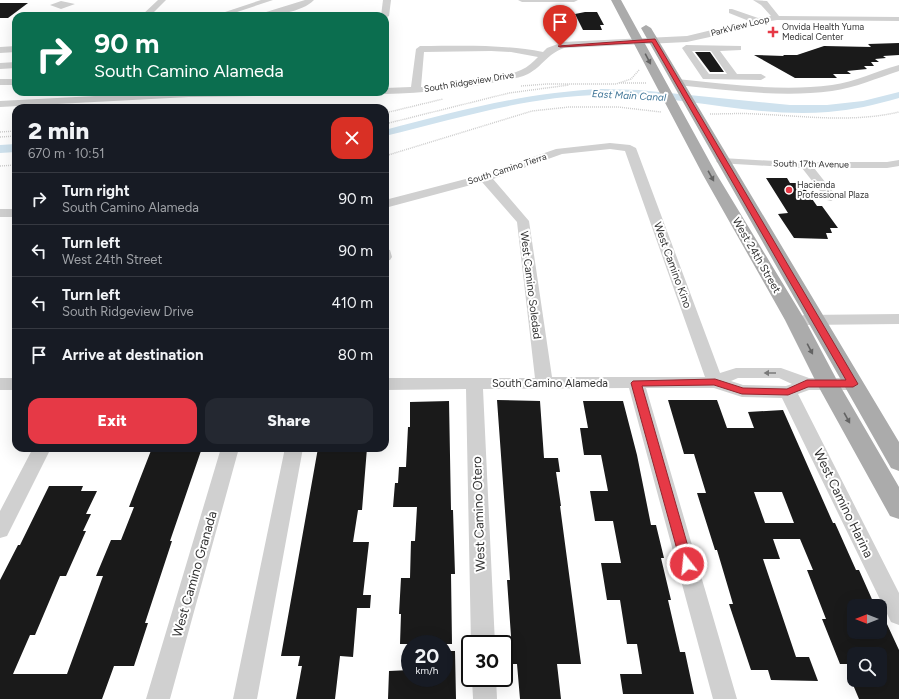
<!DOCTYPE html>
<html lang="en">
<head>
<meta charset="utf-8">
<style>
	body { margin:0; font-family:Figtree,sans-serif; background:#242831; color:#f1f3f6; height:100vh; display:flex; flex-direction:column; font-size:15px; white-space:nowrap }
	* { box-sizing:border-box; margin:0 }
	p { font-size:13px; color:#9ea1a6 }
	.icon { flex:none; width:22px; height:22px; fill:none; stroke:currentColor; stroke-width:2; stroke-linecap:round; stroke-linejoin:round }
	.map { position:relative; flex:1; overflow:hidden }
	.panel { position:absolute; left:12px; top:104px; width:377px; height:348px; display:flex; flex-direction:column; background:#171b24; border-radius:12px; box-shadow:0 4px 16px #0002 }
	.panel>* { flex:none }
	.hud { position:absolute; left:12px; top:12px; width:377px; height:84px; border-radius:12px; box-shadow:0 4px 16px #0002; background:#0b6e4f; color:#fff; overflow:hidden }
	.needle { width:26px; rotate:270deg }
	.fabs { position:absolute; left:847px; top:599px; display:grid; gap:8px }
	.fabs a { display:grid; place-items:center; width:40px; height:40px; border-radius:8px; background:#171b24; box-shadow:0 4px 16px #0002; font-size:20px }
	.speed { position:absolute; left:401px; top:635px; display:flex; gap:8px; font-size:20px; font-weight:700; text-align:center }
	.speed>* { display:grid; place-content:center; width:52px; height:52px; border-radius:50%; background:#171b24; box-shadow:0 4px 16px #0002; line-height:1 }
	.speed small { font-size:10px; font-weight:400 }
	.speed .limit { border:2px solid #111; border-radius:6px; background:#fff; color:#111 }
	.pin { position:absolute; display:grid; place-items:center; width:34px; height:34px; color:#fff; margin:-41px -17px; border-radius:50% 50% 50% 0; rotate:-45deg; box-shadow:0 0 4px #0007 }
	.pin .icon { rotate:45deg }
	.me { position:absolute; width:44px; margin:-22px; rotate:344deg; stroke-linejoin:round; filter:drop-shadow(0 0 3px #0008) }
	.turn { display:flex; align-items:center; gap:14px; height:84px; padding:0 16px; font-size:18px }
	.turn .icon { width:52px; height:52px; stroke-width:2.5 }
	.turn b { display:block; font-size:28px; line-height:34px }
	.round { display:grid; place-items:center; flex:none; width:42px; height:42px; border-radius:12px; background:#242831 }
	.head { display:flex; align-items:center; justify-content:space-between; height:68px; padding:0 16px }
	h1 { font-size:24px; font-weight:800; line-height:30px }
	.button { display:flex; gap:8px; margin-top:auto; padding:8px 16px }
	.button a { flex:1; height:46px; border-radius:12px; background:#e63946; color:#fff; font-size:16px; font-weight:800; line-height:46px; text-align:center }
	.button a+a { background:#242831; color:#f1f3f6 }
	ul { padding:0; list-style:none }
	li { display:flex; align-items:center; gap:12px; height:52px; padding:0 16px; border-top:1px solid #363941 }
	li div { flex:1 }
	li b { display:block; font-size:15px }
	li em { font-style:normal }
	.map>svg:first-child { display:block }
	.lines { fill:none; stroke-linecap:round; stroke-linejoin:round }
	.canal { fill:#cfe2ee; fill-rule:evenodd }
	.building { fill:#1a1a1a; fill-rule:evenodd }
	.path { stroke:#cdcdcd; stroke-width:1.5; stroke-dasharray:1 1; stroke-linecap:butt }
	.minor { fill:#d0d0d0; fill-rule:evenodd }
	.major { fill:#ababab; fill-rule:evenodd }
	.oneway { fill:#636363 }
	.oneway2 { fill:#7a7a7a }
	.route { fill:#e63946; stroke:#96252e }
	.poi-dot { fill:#e63946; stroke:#fff; stroke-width:1.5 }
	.labels { text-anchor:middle; stroke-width:4; stroke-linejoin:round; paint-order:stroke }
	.far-street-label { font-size:9px; fill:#333; stroke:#fff }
	.far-poi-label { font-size:9px; fill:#333; stroke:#fff; text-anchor:start }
	.far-water-label { font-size:10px; font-style:italic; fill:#3f7597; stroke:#fff }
	.street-label { font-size:11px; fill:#333; stroke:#fff }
	.near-street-label { font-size:13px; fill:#333; stroke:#fff }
</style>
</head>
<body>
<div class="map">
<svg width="899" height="699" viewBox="0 0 899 699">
	<rect width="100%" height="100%" fill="#fff"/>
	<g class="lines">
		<path class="canal" d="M602 89 639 90 790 105H827L863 101 899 92V98C875 105 852 110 828 112 752 118 677 94 602 95 527 96 456 119 385 136V130C457 111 528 92 602 89Z
			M16 144V152L0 153V145Z"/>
	</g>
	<path class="building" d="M0 3H28L8 18H0Z
		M585 12H597L604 25H600L602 30H583L575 14Z
		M899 43V55L883 56 886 58 875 59 879 62H871L874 66H864L867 69 847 71 851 74H833L837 78H795L754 55 784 56 783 55H797L824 46 871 47 868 44Z
		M695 52H710L724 72H710Z
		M766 178H787L790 183H801L817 206H822L838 228H830L832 233H826L828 239 794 238 778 214 788 213Z
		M497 400 540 401 544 458H558L560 472H556L561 506H560L581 664H557L561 699H520L517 664H513L507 580H510Z
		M668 400H717L727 428H754L748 412 783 410 833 523H835L856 570H859L875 606H854V632H880V609L899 650V699H859L851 680H880V654H854V664H840L822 619H826L807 570H813L800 539H773L780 559H763L796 657H809L818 681 771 680 768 670H751L729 604H733L717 550H715L697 493H706L694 454H684ZM754 492H782L794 523H765Z
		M449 401 451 510H453L455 574H451L452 644H400L401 614H399L401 578H410L411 541H415L417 507H393L395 483H398L399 467H406L408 427H410V402Z
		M583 401H623L637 455 651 525H656L664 558H661L671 600H668L680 652H685L694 694H623L620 674H642L637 644H627L620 600H607L601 563H621L613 521H595L590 491H608L601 455H584L580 428H588Z
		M152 448H202L170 541H172L145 623H148L134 666H114L102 699H0V580L18 545H20L49 486H83L81 491H97L86 514H91L83 531H86L66 576H60L35 635H30L13 674H67L103 576H96L111 540H121L134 507H129Z
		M318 448H367L362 510H358L353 542H369L363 595H371L370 608H357L353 657 340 656 335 699H296L302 666H298L300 656H281Z
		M444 651H455L456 699H388L389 671 410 670V678H444Z"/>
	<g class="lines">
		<path class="path" d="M619 83H646
			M521 86 547 84H616L631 79 639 70
			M385 113 443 99
			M710 114C725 114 741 113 756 114 805 116 851 123 899 112
			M385 124 509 93 569 85
			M0 132 16 131
			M0 137 16 136
			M385 156 532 111 569 107H618L661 112
			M0 166 16 165"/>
		<path class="minor" d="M158 0H166L150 16H141Z
			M261 0H273L225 16H213Z
			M305 0H314C302 13 270 16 253 16Z
			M383 0H391L389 16 385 18V16H381Z
			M518 0H578L574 2H522Z
			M753 0 767 1 779 16 899 17V21L777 20 758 23 719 35 687 42 564 48C547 54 543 66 528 74 520 78 509 79 501 81 463 89 424 93 385 94L381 92H385V88L411 87 416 49 420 46C463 46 500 44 543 52L547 48 563 42 687 36 749 21 729 13V9H732L758 18 771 16 761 5ZM491 51 511 52 538 57C533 62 528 67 521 70 505 78 441 87 421 87L424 52Z
			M61 1 75 4 61 9 50 5Z
			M686 45 741 46V50L720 51 737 74H761L766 77 761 80 703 79 682 48ZM692 51H711L727 74H709Z
			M16 46V52L0 53V47Z
			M16 62V68L0 69V63Z
			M899 65V71C877 78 855 88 832 91 781 98 728 90 677 85L672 82 677 79C728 84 781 92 832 85 855 82 876 71 899 65Z
			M0 79H16V85H0Z
			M171 92H316L311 95 189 97 0 107V101Z
			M610 143 630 145 636 148 720 373 736 368H781L809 378H853L859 380 861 384 859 388 853 390H809L798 394 899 593V625L891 622 782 398 742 397 714 388H646L737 699H713L629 388 483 389 495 644H471L466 389 385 390V378H535L517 222 482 182 385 208V200L481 175 556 149ZM610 149 625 151 705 377H552L529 221 493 179 562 154ZM738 378H779L792 384 786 386 743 385 731 381Z
			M722 158 792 162H887L899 160V166L887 168H814L837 197 831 201 827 200 802 168 718 163 716 161Z
			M0 209H16V217H0Z
			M385 249 390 250 392 257 390 260 385 261Z
			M899 314V324L804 325 799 323 796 320 799 317 804 315Z
			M0 378H16V390H0Z
			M33 448H51L7 536 0 538V511Z
			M221 448H239L170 699H146Z
			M285 448H303L257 699H233Z
			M472 678H496L497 699H473Z"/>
		<path class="major" d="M611 0H621L717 175 805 320 839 384 899 487V519L890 516 817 384 785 320 703 175Z
			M646 25 651 28 899 442V471L891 468 641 28Z"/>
	</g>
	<defs><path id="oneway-solid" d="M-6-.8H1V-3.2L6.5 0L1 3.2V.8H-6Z"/></defs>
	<g class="oneway">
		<use href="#oneway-solid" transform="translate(648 59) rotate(62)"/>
		<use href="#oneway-solid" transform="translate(711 176) rotate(61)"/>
		<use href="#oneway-solid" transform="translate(810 349) rotate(62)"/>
		<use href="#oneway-solid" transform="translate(847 418) rotate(61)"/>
	</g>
	<use class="oneway2" href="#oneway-solid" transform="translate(770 373) rotate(-180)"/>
	<path class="route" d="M655 39 858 384 853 387H808L788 395 742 394 714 385 642 386 693 564 691 567 687 569 682 567 681 564 631 383 633 381 715 379 743 388 787 389 807 380H846L652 42 560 47 558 46Z"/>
	<g class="poi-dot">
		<path d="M771 26h4v4h4v4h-4v4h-4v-4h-4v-4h4z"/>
		<circle cx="789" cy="190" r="4"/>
	</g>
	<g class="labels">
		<g class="far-street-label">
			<text transform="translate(740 26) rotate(-14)" y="3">ParkView Loop</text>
			<text transform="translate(469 82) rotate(-9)" y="3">South Ridgeview Drive</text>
			<text transform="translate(811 164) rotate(1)" y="3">South 17th Avenue</text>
			<text transform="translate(507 169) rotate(-18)" y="3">South Camino Tierra</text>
		</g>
		<g class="far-poi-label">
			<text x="782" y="30">Onvida Health Yuma<tspan x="782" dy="10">Medical Center</tspan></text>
			<text x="797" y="188">Hacienda<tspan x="797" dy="10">Professional Plaza</tspan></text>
		</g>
		<g class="far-water-label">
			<text transform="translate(629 95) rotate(3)" y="4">East Main Canal</text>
		</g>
		<g class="street-label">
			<text transform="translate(757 255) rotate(60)" y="4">West 24th Street</text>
			<text transform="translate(673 265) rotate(70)" y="4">West Camino Kino</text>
			<text transform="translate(531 285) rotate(83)" y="4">West Camino Soledad</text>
			<text x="550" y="387">South Camino Alameda</text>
		</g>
		<g class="near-street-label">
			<text transform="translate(844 503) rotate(64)" y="5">West Camino Harina</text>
			<text transform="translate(478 514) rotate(-92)" y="5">West Camino Otero</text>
			<text transform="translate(194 574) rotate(-74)" y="5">West Camino Granada</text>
		</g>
	</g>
</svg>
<div class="fabs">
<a><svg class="needle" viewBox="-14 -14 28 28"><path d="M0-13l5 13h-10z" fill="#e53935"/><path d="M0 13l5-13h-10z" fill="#9ea1a6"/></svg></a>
<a><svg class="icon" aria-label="search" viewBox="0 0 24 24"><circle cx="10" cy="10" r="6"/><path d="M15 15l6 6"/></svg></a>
</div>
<div class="speed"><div>20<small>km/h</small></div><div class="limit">30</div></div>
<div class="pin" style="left:560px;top:46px;background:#d93025"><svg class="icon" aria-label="arrive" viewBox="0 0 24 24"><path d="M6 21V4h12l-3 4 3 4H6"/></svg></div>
<svg class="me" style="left:687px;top:564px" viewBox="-20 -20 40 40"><circle r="17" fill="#e63946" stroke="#fff" stroke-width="3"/><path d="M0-11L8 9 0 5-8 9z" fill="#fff"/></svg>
<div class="hud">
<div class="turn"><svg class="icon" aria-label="right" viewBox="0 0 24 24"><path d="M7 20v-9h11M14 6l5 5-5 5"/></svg><div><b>90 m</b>South Camino Alameda</div></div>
</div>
<section class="panel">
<div class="head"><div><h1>2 min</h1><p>670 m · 10:51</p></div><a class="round" style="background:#d93025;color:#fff"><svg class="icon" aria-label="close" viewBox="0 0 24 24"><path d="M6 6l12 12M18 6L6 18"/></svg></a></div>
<ul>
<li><svg class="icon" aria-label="right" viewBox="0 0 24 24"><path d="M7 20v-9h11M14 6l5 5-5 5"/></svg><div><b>Turn right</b><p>South Camino Alameda</p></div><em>90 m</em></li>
<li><svg class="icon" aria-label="left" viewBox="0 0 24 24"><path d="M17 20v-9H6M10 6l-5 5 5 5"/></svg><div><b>Turn left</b><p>West 24th Street</p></div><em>90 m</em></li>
<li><svg class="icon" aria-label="left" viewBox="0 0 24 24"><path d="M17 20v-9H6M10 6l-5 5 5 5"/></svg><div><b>Turn left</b><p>South Ridgeview Drive</p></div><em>410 m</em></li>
<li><svg class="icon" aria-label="arrive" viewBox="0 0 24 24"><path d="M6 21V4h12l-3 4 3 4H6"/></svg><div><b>Arrive at destination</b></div><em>80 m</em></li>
</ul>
<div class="button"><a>Exit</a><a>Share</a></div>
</section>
</div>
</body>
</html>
